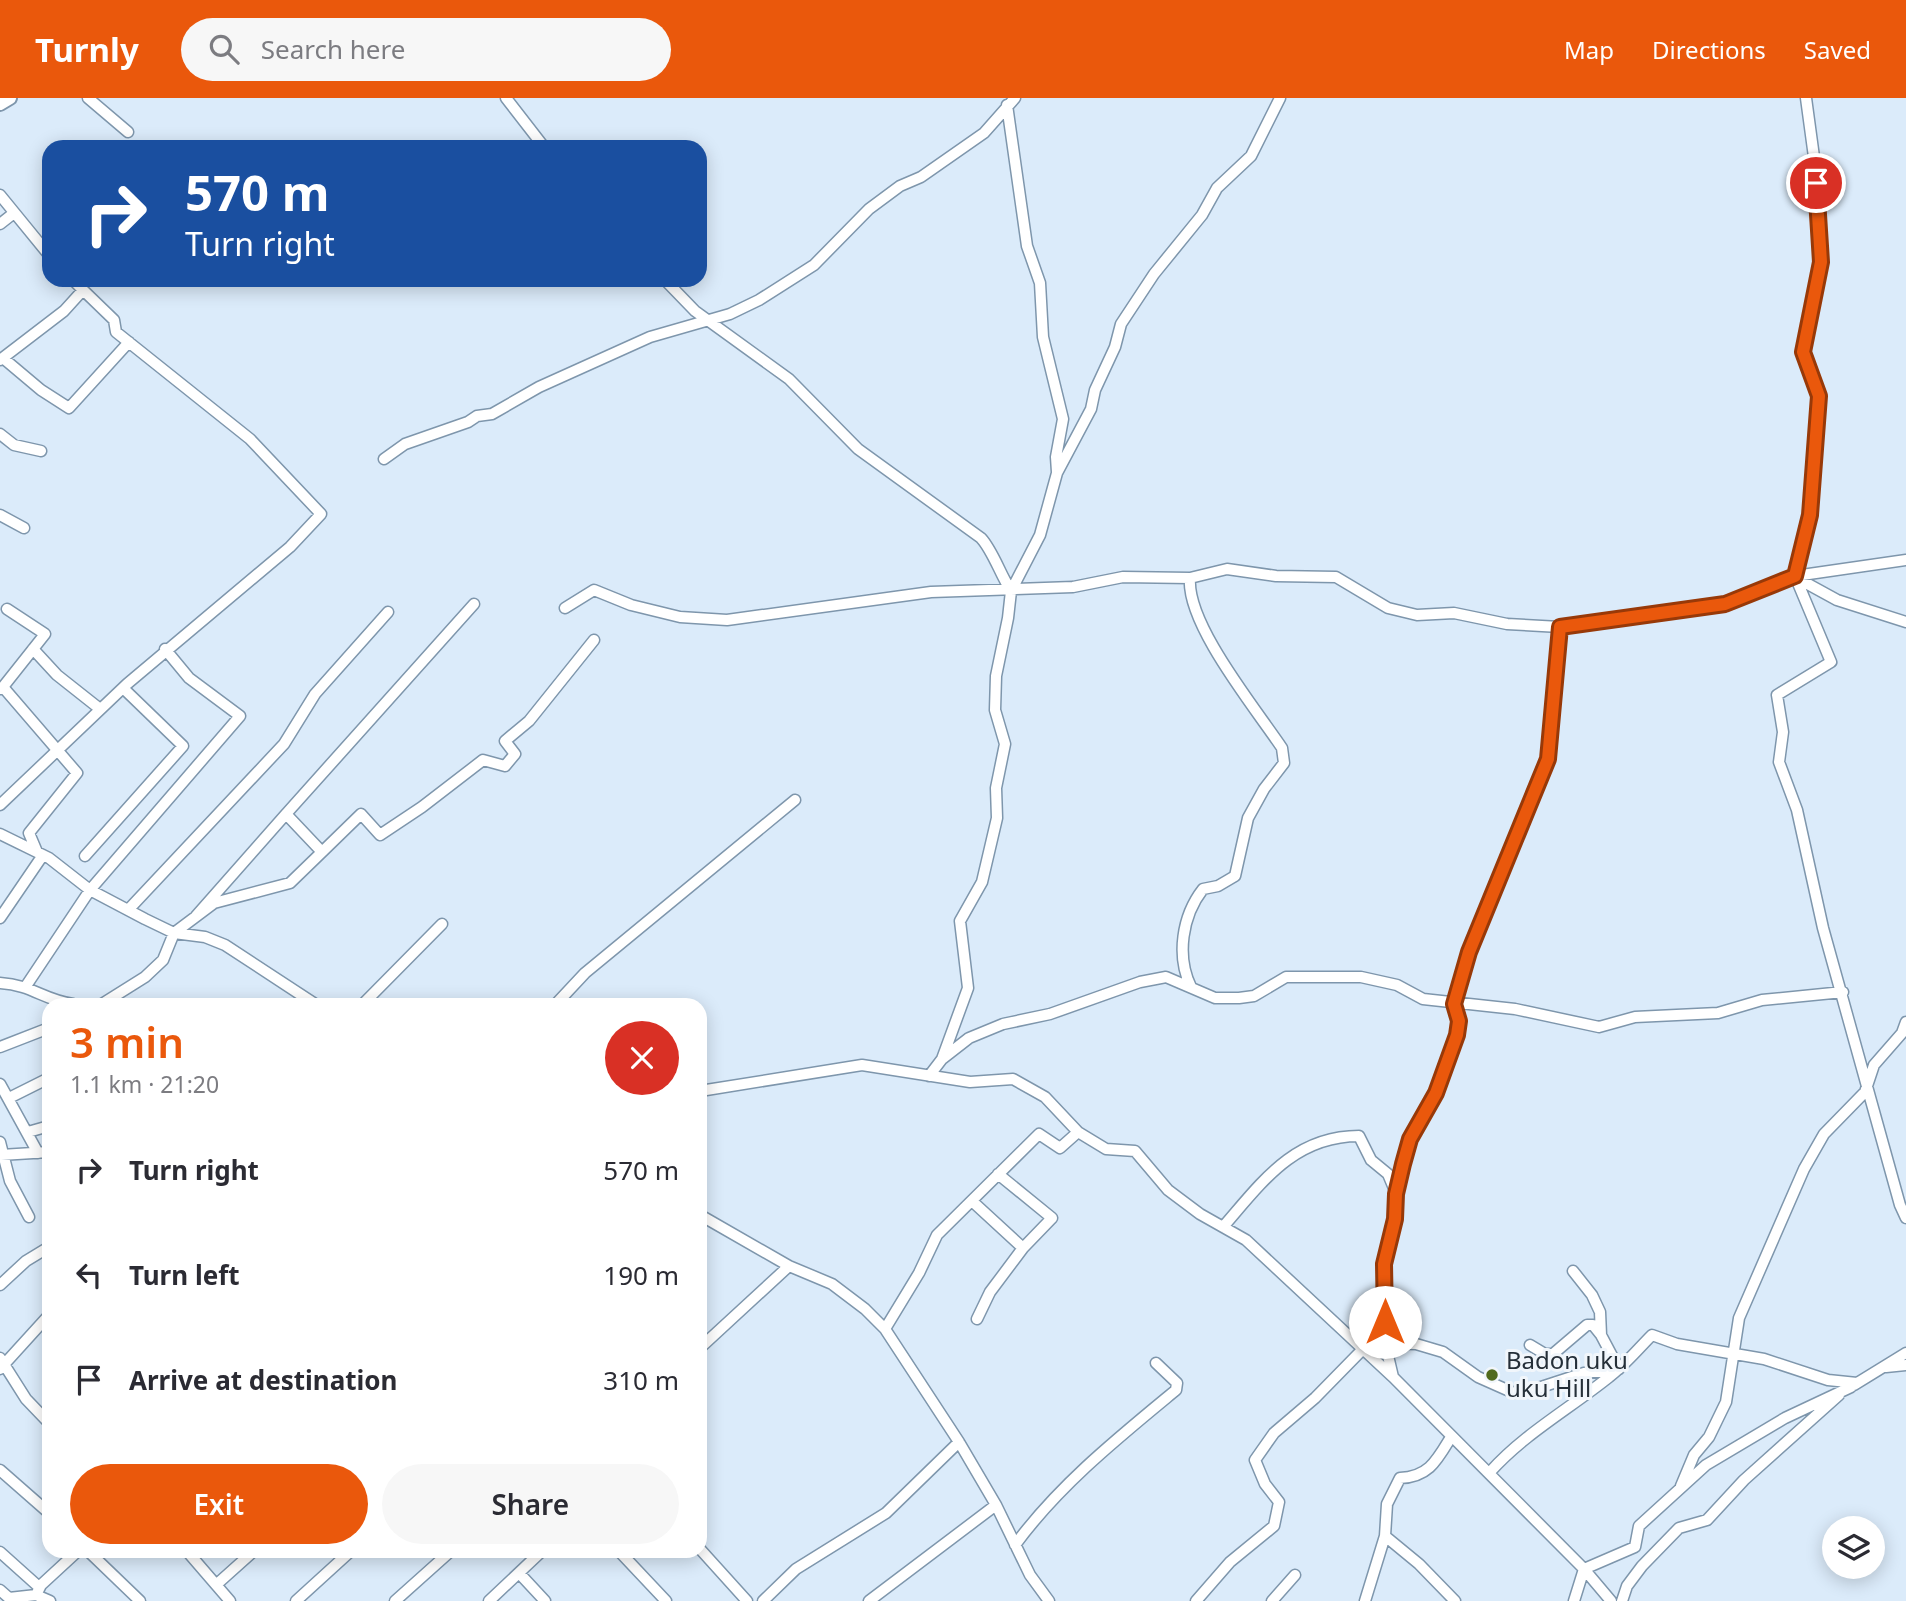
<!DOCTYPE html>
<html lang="en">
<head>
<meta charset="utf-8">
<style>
	body { margin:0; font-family:"Noto Sans",sans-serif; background:#f7f7f7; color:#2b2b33; height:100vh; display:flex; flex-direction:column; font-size:26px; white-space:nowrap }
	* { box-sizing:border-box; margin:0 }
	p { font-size:23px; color:#7c7c81 }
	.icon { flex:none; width:38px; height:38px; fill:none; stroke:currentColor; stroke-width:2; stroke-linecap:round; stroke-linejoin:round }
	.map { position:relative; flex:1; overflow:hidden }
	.side { position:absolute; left:42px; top:900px; width:665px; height:560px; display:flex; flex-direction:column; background:#fff; border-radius:21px; box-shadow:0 4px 18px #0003 }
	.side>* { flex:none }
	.hud { position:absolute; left:42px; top:42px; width:665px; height:147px; border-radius:21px; box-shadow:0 4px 18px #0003; background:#1a4fa0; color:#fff; overflow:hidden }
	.buttons { position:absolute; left:1822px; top:1418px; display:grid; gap:14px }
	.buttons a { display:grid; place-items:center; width:63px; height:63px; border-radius:50%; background:#fff; box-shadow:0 4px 18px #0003; font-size:35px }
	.pin { position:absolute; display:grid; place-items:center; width:60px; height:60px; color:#fff; margin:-30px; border:4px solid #fff; border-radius:50%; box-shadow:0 2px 7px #0007 }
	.me { position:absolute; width:77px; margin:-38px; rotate:0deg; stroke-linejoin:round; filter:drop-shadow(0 0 5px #0008) }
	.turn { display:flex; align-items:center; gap:24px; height:147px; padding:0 28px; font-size:32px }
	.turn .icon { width:91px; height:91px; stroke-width:2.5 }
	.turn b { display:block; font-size:49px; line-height:60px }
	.round { display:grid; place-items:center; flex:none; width:74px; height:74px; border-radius:37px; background:#f7f7f7 }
	.head { display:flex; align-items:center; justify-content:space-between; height:119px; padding:0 28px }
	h1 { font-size:42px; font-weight:600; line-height:52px; color:#ea580c }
	.action { display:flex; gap:14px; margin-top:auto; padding:14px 28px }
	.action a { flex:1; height:80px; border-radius:42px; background:#ea580c; color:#fff; font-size:28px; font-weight:600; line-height:80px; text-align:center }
	.action a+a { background:#f7f7f7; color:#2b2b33 }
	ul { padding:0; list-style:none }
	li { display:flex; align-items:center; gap:21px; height:105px; padding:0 28px }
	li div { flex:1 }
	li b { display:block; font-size:26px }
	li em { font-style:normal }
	header { display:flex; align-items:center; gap:42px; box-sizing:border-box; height:98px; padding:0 35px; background:#ea580c; color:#fff }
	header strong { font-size:33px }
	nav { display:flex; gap:38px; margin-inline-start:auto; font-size:24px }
	.search { width:490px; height:63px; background:#f7f7f7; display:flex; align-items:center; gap:18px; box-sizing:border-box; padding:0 24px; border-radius:38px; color:#7c7c81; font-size:26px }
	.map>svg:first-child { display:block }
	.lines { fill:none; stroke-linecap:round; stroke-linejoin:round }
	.minor-casing { stroke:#7e96ac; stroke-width:13 }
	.tertiary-casing { stroke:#7e96ac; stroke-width:16 }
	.minor { stroke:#fff; stroke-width:10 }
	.tertiary { stroke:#fff; stroke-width:12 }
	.route-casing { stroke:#983908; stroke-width:18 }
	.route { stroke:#ea580c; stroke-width:12 }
	.poi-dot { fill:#516a1c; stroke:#f1f6fb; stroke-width:2.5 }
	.labels { text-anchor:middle; stroke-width:6; stroke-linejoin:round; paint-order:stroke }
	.poi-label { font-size:24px; fill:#252f38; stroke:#f1f6fb; text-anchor:start }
</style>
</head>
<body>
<header>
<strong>Turnly</strong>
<div class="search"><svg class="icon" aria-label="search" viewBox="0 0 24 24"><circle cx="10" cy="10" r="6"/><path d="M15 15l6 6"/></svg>Search here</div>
<nav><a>Map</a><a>Directions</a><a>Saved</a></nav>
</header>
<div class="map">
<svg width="1906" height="1503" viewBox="0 0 1906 1503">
	<rect width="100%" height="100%" fill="#dbebfa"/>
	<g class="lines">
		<g class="minor-casing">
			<path id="minor" d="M88 0 128 34
				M506 0 544 49
				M1806 0 1814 59 1821 164 1803 254 1819 298 1810 417 1795 478 1831 564 1777 597 1783 634 1779 664 1797 712 1823 830 1900 1107 1906 1120
				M1007 7 1027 148 1040 185 1043 239 1063 321 1056 359 1057 374
				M0 97 49 157
				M0 126 14 115
				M665 182 695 213 789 281 858 351 981 440C993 453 1000 476 1011 493
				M3 260 41 292 69 310 129 244
				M0 262 64 213 83 192 73 182
				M0 336 14 347 41 353
				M384 361 405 346 468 324 477 318 492 316 539 289 650 239 730 216 759 202 814 167 869 111 900 88 921 79 984 35 1015 0
				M0 417 24 430
				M1795 479 1837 502 1906 524
				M1190 480C1186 526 1256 611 1282 650L1284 665 1264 691 1248 720 1235 778 1218 788 1203 791C1182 818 1176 858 1191 889
				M565 510 594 492 631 507 680 519 727 522 931 494 1073 489 1123 479 1190 480 1227 471 1276 478 1336 479 1388 510 1417 517 1454 515 1507 526 1560 529 1725 506 1795 478 1906 462
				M1560 529 1548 661 1469 854 1454 906 1459 923 1457 937 1436 995 1410 1041 1396 1095 1395 1121 1384 1166 1385 1245 1393 1279 1584 1471 1635 1449 1639 1428 1706 1367 1785 1320 1851 1289
				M33 551 57 577 100 611
				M3 589 45 536 7 511
				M0 591 3 589 77 675 29 735 37 754
				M0 707 127 586 290 449 321 416 250 341 116 234 114 222 83 192
				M286 716 474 506
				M0 736 49 760 90 792 145 821 174 835 205 839 225 847 315 906
				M322 754 361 716 380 737 422 709 483 662 505 668 515 656 505 643 529 623 594 542
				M85 758 183 648 123 590
				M129 811 284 646 315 596 388 514
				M0 820 43 757
				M0 885C33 887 43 902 73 906
				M26 888 90 792 240 618 189 580 165 551
				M102 906 145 879 163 862 174 835 214 805 290 785 322 754 286 716 196 818
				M363 906 442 826
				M556 906 585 875 795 702
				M0 949 49 930
				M942 961 968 890 960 823 982 784 997 720 996 690 1005 646 995 612 996 578 1008 520 1011 493 1040 437 1057 375 1091 311 1095 292 1115 249 1121 226 1154 176 1202 117 1217 90 1251 58 1280 0
				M929 978 942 961 969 940 1003 926 1050 916 1140 884 1166 879 1215 900H1239L1254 898 1286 879H1361L1397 887 1423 901 1515 911 1599 929 1635 919 1718 915 1762 902 1843 894
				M0 986 38 1055
				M700 993 862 967 970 984 1013 981 1045 999 1078 1034 1106 1051 1135 1053 1168 1092 1200 1116 1246 1142 1393 1279
				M9 1000 49 980
				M28 1034 49 1028
				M0 1044 10 1083 29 1119
				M1 1057 49 1054
				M998 1076 1052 1120 1023 1150
				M973 1104 1023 1150 990 1194 977 1221
				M700 1117 789 1168 832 1186 865 1211 885 1231 959 1344 996 1407 1030 1477 1049 1503
				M1223 1129C1262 1084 1294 1038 1359 1038L1371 1062 1388 1076 1396 1095
				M0 1187 26 1163 49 1149
				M885 1231 919 1175 937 1137 1039 1036 1060 1050 1078 1034
				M1530 1247 1545 1256H1553L1587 1227H1593L1601 1237
				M700 1250 789 1168
				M0 1260 26 1301 49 1325
				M1886 1269 1906 1267
				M0 1271 49 1217
				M1854 1287 1906 1255
				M0 1372 49 1415
				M1490 1374C1524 1336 1569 1311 1609 1279 1625 1267 1638 1251 1652 1237L1677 1246 1764 1261 1828 1282 1857 1285
				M1681 1388 1694 1357 1709 1339 1726 1304 1739 1220 1804 1071 1824 1036 1865 994 1874 967 1902 935 1906 924
				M1385 1438 1419 1466 1455 1503
				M1015 1447C1059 1387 1119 1339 1176 1292L1177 1285 1156 1265
				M700 1451 747 1503
				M87 1452 140 1503
				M186 1452 230 1503
				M618 1452 666 1503
				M0 1454 39 1489
				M519 1475 545 1503
				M217 1486 255 1452
				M0 1492 9 1500 36 1497 50 1503
				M36 1497 41 1487 79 1452
				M296 1503 352 1452
				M395 1503 452 1452
				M489 1503 543 1452
				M763 1503 796 1471 886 1415 959 1344
				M869 1503 996 1407
				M1196 1503 1230 1464 1274 1428 1279 1404 1265 1386 1255 1362 1274 1335 1315 1300 1363 1251 1385 1245 1416 1246 1443 1254 1478 1279 1514 1295 1532 1292 1584 1275 1619 1271 1601 1237 1600 1214 1592 1197 1573 1173
				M1272 1503 1295 1477
				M1365 1503 1385 1438 1387 1406 1400 1380C1429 1379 1437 1362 1451 1339
				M1574 1503 1584 1471 1611 1503
				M1622 1503 1627 1488 1642 1468 1679 1430 1707 1422 1744 1382 1839 1297"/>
		</g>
		<g class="tertiary-casing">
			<path id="tertiary" d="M0 6 10 0"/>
		</g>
		<use href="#minor" class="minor"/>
		<use href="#tertiary" class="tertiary"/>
	</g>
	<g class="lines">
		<g class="route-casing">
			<path id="route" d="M1385 1224 1384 1166 1395 1121 1396 1096 1403 1066 1410 1041 1436 995 1457 937 1459 923 1454 906 1469 854 1548 661 1560 529 1725 506 1795 478 1810 417 1819 298 1803 254 1821 164 1816 85"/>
		</g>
		<use href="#route" class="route"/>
	</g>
	<circle class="poi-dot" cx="1492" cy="1277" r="7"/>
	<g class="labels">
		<g class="poi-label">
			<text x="1506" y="1271">Badon uku<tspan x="1506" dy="28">uku Hill</tspan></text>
		</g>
	</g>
</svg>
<div class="buttons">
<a><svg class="icon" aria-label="layers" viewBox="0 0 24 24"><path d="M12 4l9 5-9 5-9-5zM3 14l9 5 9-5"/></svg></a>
</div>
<div class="pin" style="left:1816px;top:85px;background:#d93025"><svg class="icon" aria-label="arrive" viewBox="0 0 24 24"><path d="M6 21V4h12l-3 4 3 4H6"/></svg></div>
<svg class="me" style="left:1385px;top:1224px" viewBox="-20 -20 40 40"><circle r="19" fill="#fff"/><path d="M0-13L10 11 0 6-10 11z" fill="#ea580c"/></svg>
<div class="hud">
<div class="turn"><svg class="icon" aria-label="right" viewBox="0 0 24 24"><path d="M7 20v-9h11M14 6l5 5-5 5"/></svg><div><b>570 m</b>Turn right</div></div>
</div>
<section class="side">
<div class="head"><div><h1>3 min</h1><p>1.1 km · 21:20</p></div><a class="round" style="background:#d93025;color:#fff"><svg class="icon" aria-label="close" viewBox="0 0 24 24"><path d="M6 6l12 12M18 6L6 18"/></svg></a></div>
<ul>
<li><svg class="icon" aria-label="right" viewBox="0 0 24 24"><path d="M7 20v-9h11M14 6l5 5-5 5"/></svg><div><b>Turn right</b></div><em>570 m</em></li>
<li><svg class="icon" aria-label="left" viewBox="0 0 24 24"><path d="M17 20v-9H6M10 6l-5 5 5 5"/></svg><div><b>Turn left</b></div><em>190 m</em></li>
<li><svg class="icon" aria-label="arrive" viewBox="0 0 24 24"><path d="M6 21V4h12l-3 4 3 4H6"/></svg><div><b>Arrive at destination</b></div><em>310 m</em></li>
</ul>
<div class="action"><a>Exit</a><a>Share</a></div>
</section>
</div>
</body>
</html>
